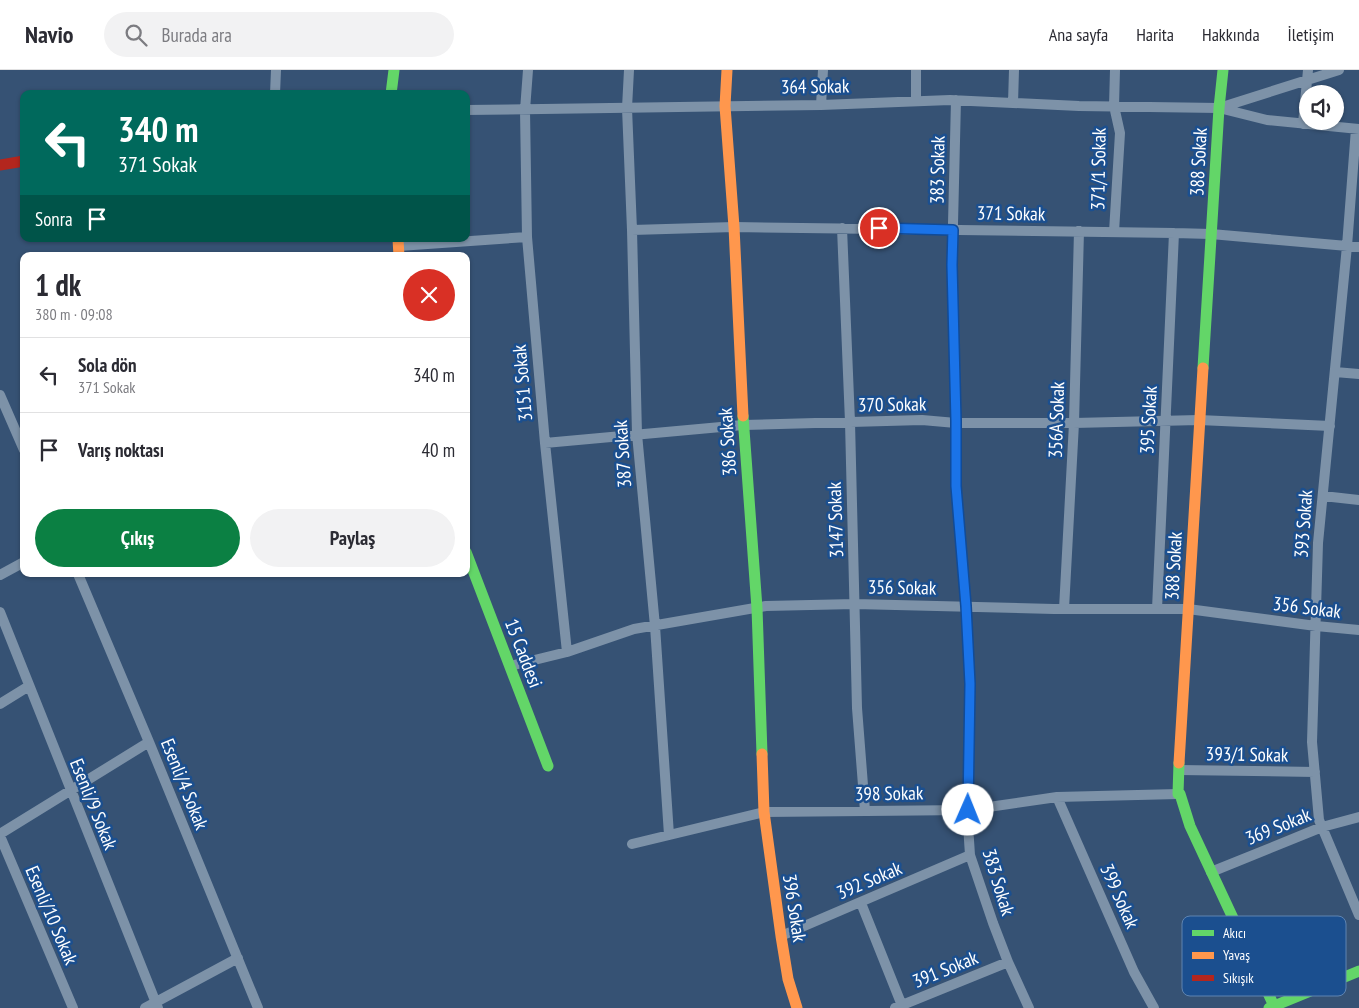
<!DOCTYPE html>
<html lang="tr">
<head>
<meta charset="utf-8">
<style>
	body { margin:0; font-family:"PT Sans Narrow",sans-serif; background:#f2f2f3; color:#2b2b33; height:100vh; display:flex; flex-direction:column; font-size:19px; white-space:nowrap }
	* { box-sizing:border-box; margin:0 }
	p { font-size:16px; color:#7c7c81 }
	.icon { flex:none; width:28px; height:28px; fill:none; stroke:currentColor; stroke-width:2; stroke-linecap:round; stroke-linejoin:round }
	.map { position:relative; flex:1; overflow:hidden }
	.panel { position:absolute; left:20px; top:182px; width:450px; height:325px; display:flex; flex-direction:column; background:#fff; border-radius:10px; box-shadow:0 1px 4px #0004 }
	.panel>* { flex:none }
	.banner { position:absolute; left:20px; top:20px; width:450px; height:152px; border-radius:10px; box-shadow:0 1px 4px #0004; background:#00695c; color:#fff; overflow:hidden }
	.controls { position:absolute; left:1299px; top:15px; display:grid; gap:10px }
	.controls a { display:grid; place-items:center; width:45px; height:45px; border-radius:50%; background:#fff; box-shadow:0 1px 4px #0004; font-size:25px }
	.pin { position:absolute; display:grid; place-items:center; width:42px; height:42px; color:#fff; margin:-21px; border:2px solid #fff; border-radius:50%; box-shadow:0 1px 5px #0007 }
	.me { position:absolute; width:55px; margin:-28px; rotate:1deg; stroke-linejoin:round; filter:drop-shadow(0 0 4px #0008) }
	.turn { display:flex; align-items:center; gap:18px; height:105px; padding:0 15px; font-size:22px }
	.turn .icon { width:65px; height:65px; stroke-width:2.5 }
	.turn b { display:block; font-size:35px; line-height:42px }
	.then { display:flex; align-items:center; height:48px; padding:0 15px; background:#0003; gap:10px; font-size:19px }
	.round { display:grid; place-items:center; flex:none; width:52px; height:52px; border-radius:26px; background:#f2f2f3 }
	.head { display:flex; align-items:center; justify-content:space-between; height:85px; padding:0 15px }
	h1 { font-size:30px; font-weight:800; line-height:38px }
	.cta { display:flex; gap:10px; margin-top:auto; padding:10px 15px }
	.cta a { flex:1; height:58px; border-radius:30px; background:#0b8043; color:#fff; font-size:20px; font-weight:800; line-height:58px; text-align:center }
	.cta a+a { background:#f2f2f3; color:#2b2b33 }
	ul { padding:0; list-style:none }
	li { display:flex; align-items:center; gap:15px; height:75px; padding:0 15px; border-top:1px solid #e1e1e2 }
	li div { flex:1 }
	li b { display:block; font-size:19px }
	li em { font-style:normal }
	header { display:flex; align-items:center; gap:30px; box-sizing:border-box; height:70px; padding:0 25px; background:#fff; border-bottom:1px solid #e1e1e2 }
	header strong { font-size:24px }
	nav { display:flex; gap:28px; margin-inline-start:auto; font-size:18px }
	.search { width:350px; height:45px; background:#f2f2f3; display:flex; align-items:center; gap:12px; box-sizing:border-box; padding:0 18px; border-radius:28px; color:#7c7c81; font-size:19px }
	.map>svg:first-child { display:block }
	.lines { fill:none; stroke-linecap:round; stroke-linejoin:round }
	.street { stroke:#7d92a8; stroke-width:10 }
	.fast { stroke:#63d668; stroke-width:11 }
	.slow { stroke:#ff974d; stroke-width:11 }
	.jam { stroke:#b3261e; stroke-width:11 }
	.route-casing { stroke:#114b97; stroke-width:12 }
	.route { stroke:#1a73e8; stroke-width:9 }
	.labels { text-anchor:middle; stroke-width:5; stroke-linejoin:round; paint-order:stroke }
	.street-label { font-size:19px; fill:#fff; stroke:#1b4f8f }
	.key { fill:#1b4f8f; stroke:#5f84b1; stroke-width:1 }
	.key-label { font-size:14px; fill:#fff }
</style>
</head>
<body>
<header>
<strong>Navio</strong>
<div class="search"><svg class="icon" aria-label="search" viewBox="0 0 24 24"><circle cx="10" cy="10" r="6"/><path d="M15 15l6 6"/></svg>Burada ara</div>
<nav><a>Ana sayfa</a><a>Harita</a><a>Hakkında</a><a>İletişim</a></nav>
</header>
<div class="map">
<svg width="1359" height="938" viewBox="0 0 1359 938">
	<rect width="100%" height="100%" fill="#365274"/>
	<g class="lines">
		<path class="street" d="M528 0 525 40 527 167 545 373 567 582
			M629 0 627 38 632 160 637 364 655 556 669 765
			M275 24 276 0
			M956 30 952 195 956 353V415L966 536 970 614 968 755 970 785 993 853 1008 892 1029 938
			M916 31V0
			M1013 33 1014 0
			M821 35 823 0
			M1219 38 1267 50 1359 59
			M466 40 821 35 950 30 1079 36 1219 38 1339 0
			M1303 54 1308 0
			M1356 59 1347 176 1318 473 1312 672 1319 750 1359 845
			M842 158 850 352 857 638 865 741
			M632 160 734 157 1174 163 1211 164 1359 177
			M1114 162 1120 63 1114 36 1115 0
			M399 176 527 167
			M1335 302 1359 304
			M0 325 24 380
			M545 373 743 355 922 350 956 353H1074L1199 350 1330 356
			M1323 426 1359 430
			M78 504 149 672 258 938
			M0 505 24 492
			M1064 539 1074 353 1079 161
			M1157 539 1174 163
			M0 542 158 938
			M510 596 567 582 634 559 766 536 855 534 1054 539H1188L1316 556 1359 560
			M0 634 29 616
			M1179 700 1315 702
			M1057 727 1134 902 1154 938
			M0 764 149 672
			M0 766 73 938
			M632 774 764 742 968 740 1057 727 1178 724
			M1211 802 1322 757 1359 747
			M861 833 903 938
			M781 866 970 785
			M145 938 238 888
			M895 938 1008 892"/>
		<path class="fast" d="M391 24 394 0
			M1203 298 1219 38 1223 0
			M743 346 757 538 762 684
			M466 482 548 696
			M1179 693 1178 724H1180L1190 756 1275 938
			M1269 938 1359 901"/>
		<path class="slow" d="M727 0 725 36 734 157 743 346
			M398 169 399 186
			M762 684 764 742 781 866 788 909 797 938
			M1179 693 1203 298"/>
		<path class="jam" d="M0 95 24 91"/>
	</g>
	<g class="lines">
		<g class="route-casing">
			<path id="route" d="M879 158 953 160 952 195 956 351V416L966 536 970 614 968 740"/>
		</g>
		<use href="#route" class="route"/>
	</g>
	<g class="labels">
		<g class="street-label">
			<text transform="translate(815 16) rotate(-1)" y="7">364 Sokak</text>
			<text transform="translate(1198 92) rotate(-87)" y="7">388 Sokak</text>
			<text transform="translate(1098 99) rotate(-89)" y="7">371/1 Sokak</text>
			<text transform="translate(937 100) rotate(-89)" y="7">383 Sokak</text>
			<text transform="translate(1011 143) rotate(1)" y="7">371 Sokak</text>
			<text transform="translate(522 313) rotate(-95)" y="7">3151 Sokak</text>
			<text transform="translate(892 334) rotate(-1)" y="7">370 Sokak</text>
			<text transform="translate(1056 350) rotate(-88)" y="7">356A Sokak</text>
			<text transform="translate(1148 350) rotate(-87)" y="7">395 Sokak</text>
			<text transform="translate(727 372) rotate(-94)" y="7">386 Sokak</text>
			<text transform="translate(622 384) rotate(-94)" y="7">387 Sokak</text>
			<text transform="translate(835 450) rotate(-92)" y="7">3147 Sokak</text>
			<text transform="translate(1303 454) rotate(-86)" y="7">393 Sokak</text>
			<text transform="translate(1173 496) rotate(-87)" y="7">388 Sokak</text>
			<text transform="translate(902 517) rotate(1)" y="7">356 Sokak</text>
			<text transform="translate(1307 537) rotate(7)" y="7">356 Sokak</text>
			<text transform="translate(524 583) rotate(69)" y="7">15 Caddesi</text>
			<text transform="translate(1247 684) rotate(1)" y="7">393/1 Sokak</text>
			<text transform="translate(185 714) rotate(68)" y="7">Esenli/4 Sokak</text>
			<text transform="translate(889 723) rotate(-1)" y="7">398 Sokak</text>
			<text transform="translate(94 734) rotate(68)" y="7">Esenli/9 Sokak</text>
			<text transform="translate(1278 756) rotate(-22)" y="7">369 Sokak</text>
			<text transform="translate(869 810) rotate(-23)" y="7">392 Sokak</text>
			<text transform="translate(999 812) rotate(73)" y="7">383 Sokak</text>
			<text transform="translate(1120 826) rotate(66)" y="7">399 Sokak</text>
			<text transform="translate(795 838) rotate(81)" y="7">396 Sokak</text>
			<text transform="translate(52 845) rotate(67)" y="7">Esenli/10 Sokak</text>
			<text transform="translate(945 899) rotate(-22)" y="7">391 Sokak</text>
		</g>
	</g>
	<rect x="1182" y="846" width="164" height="80" rx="8" class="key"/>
	<rect x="1192" y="860" width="22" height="6" fill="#63d668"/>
	<rect x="1192" y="882" width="22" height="7" fill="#ff974d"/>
	<rect x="1192" y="905" width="22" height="6" fill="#b3261e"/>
	<g class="key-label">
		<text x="1223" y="868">Akıcı</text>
		<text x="1223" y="890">Yavaş</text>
		<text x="1223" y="913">Sıkışık</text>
	</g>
</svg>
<div class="controls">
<a><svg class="icon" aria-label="sound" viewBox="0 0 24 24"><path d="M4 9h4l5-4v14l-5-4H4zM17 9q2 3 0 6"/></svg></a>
</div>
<div class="pin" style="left:879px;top:158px;background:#d93025"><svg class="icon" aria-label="arrive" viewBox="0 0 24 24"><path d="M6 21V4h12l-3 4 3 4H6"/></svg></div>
<svg class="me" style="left:968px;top:740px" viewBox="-20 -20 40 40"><circle r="19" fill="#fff"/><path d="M0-13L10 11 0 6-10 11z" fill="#1a73e8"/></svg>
<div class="banner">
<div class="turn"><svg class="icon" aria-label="left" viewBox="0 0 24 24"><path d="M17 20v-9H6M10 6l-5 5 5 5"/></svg><div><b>340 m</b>371 Sokak</div></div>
<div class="then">Sonra<svg class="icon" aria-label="arrive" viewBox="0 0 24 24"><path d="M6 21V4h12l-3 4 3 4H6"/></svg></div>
</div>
<section class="panel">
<div class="head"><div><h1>1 dk</h1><p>380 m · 09:08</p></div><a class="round" style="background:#d93025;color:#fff"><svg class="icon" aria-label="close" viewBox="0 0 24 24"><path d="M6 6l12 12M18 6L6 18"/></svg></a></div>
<ul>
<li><svg class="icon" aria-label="left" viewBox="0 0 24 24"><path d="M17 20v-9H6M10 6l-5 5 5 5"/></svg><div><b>Sola dön</b><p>371 Sokak</p></div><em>340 m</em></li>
<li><svg class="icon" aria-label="arrive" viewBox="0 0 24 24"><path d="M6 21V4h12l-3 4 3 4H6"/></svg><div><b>Varış noktası</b></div><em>40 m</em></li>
</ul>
<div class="cta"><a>Çıkış</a><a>Paylaş</a></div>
</section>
</div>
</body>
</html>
